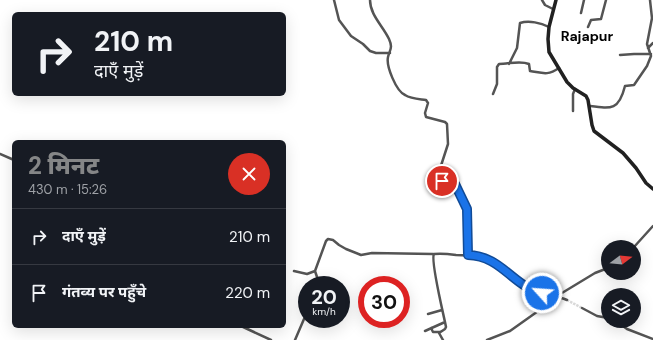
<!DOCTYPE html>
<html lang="hi">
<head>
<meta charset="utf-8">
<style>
	body { margin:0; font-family:"DM Sans","Noto Sans Devanagari",sans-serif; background:#20242c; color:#f1f3f6; height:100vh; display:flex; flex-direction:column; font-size:15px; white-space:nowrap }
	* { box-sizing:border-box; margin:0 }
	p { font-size:13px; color:#9ea1a6 }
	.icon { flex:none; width:22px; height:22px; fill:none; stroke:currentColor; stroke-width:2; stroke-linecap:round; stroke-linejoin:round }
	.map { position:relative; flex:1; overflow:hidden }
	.side { position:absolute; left:12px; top:140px; width:274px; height:188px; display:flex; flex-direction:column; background:#171b24; border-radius:6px; box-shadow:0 4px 16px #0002 }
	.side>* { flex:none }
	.guide { position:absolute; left:12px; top:12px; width:274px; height:84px; border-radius:6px; box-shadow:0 4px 16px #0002; background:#171b24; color:#f1f3f6; overflow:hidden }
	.needle { width:26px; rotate:74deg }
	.controls { position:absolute; left:601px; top:240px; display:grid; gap:8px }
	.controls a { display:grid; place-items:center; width:40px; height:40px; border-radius:50%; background:#171b24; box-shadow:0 4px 16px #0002; font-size:20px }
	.speed { position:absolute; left:298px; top:276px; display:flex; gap:8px; font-size:20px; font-weight:700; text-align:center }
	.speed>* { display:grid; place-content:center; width:52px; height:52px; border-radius:50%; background:#171b24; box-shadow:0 4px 16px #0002; line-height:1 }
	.speed small { font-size:10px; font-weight:400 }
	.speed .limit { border:6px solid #d22; background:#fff; color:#111 }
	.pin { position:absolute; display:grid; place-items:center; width:34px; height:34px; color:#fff; margin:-17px; border:2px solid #fff; border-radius:50%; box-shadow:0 1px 4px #0007 }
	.me { position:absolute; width:44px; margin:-22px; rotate:296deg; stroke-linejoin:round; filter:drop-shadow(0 0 3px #0008) }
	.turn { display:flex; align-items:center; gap:14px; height:84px; padding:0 16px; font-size:18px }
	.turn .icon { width:52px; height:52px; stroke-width:2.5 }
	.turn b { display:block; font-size:28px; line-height:34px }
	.round { display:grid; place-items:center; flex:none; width:42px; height:42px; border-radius:21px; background:#20242c }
	.summary { display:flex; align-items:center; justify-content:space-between; height:68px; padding:0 16px }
	h1 { font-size:24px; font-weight:800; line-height:30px; color:#858687 }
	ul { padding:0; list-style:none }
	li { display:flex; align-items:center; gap:12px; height:56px; padding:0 16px; border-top:1px solid #363941 }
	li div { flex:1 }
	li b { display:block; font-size:15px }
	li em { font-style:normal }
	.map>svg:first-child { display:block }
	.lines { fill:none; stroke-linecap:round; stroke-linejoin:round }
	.street-tunnel { stroke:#d9d9d9; stroke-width:2.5; stroke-dasharray:2.5 1; stroke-linecap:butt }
	.street { stroke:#545454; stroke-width:2.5 }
	.secondary { stroke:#212121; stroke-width:3.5 }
	.route-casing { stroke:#114b97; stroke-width:10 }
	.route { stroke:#1a73e8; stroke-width:7 }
	.labels { text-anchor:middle; stroke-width:4; stroke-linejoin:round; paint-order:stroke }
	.quarter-label { font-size:14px; font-weight:bold; fill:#000; stroke:#fff }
</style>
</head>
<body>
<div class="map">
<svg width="653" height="340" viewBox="0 0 653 340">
	<rect width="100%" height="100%" fill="#fff"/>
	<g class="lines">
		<path class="street-tunnel" d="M567 300 582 308"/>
		<path class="street" d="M334 0 339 20 351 36 363 44 370 51 376 53H390
			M370 0C370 15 383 26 389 39 393 48 390 49 388 57 386 66 396 91 405 95 411 99 419 99 426 100L428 103 425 113 426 117 445 122 447 124 448 144 437 178 439 180 455 184 467 209V255
			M542 0 545 5 553 9
			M581 13 584 0
			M588 27 591 20 601 19 606 0
			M648 48 653 43
			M620 55 634 54H651
			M509 64 517 48 520 23C529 20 541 23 549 27
			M493 94 497 84V67L499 64C509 64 520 60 529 64L530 71C543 73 547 76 559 68
			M590 106C612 109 619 110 625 86L634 85 647 66 651 56 647 44 652 18 650 0
			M573 111V94L575 89
			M0 154 14 160
			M634 247 653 226
			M294 271 307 274 315 271
			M317 285 318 280 315 271 326 241 328 239 333 240 339 245 346 249 361 255 372 253 433 254
			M582 308 597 316 608 318
			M428 314 442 310
			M616 321 627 329 653 339
			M241 326 271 340
			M431 328 433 332H440
			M425 331 445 322
			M295 340 307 312
			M443 340 439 333 445 329 446 327C444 316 430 260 434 254 442 253 449 254 456 255 475 256 486 255 502 268 512 275 521 284 532 290 543 295 556 295 567 300
			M487 340 510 331 541 309 557 296 595 273 608 268"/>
		<path class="secondary" d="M556 0 549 27 548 39 549 52 567 82 573 88 586 96 588 100 592 125 594 131 623 153 636 168 646 183 653 189"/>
	</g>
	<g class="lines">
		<g class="route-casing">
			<path id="route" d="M442 181 455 184 467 209 468 255C502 256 512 286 542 293"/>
		</g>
		<use href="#route" class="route"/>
	</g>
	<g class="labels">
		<g class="quarter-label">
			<text x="587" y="41">Rajapur</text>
		</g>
	</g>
</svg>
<div class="controls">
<a><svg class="needle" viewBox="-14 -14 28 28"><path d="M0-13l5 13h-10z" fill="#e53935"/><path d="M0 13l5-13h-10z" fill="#9ea1a6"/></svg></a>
<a><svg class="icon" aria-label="layers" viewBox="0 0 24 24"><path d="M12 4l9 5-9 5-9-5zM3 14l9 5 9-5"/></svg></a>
</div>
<div class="speed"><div>20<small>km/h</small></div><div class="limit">30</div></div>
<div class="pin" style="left:442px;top:181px;background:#d93025"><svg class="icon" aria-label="arrive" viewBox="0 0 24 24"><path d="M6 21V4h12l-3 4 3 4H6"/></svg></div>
<svg class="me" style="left:542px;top:293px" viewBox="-20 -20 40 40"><circle r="17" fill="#1a73e8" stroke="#fff" stroke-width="3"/><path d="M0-11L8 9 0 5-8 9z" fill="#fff"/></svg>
<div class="guide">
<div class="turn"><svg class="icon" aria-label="right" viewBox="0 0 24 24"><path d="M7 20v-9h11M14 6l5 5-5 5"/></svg><div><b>210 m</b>दाएँ मुड़ें</div></div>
</div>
<section class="side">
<div class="summary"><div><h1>2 मिनट</h1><p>430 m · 15:26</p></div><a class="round" style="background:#d93025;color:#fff"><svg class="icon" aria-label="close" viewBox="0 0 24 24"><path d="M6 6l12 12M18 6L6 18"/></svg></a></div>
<ul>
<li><svg class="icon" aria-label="right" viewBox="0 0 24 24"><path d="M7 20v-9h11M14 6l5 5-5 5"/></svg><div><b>दाएँ मुड़ें</b></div><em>210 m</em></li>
<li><svg class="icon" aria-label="arrive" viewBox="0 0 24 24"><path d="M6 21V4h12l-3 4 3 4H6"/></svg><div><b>गंतव्य पर पहुँचे</b></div><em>220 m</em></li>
</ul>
</section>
</div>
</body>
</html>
